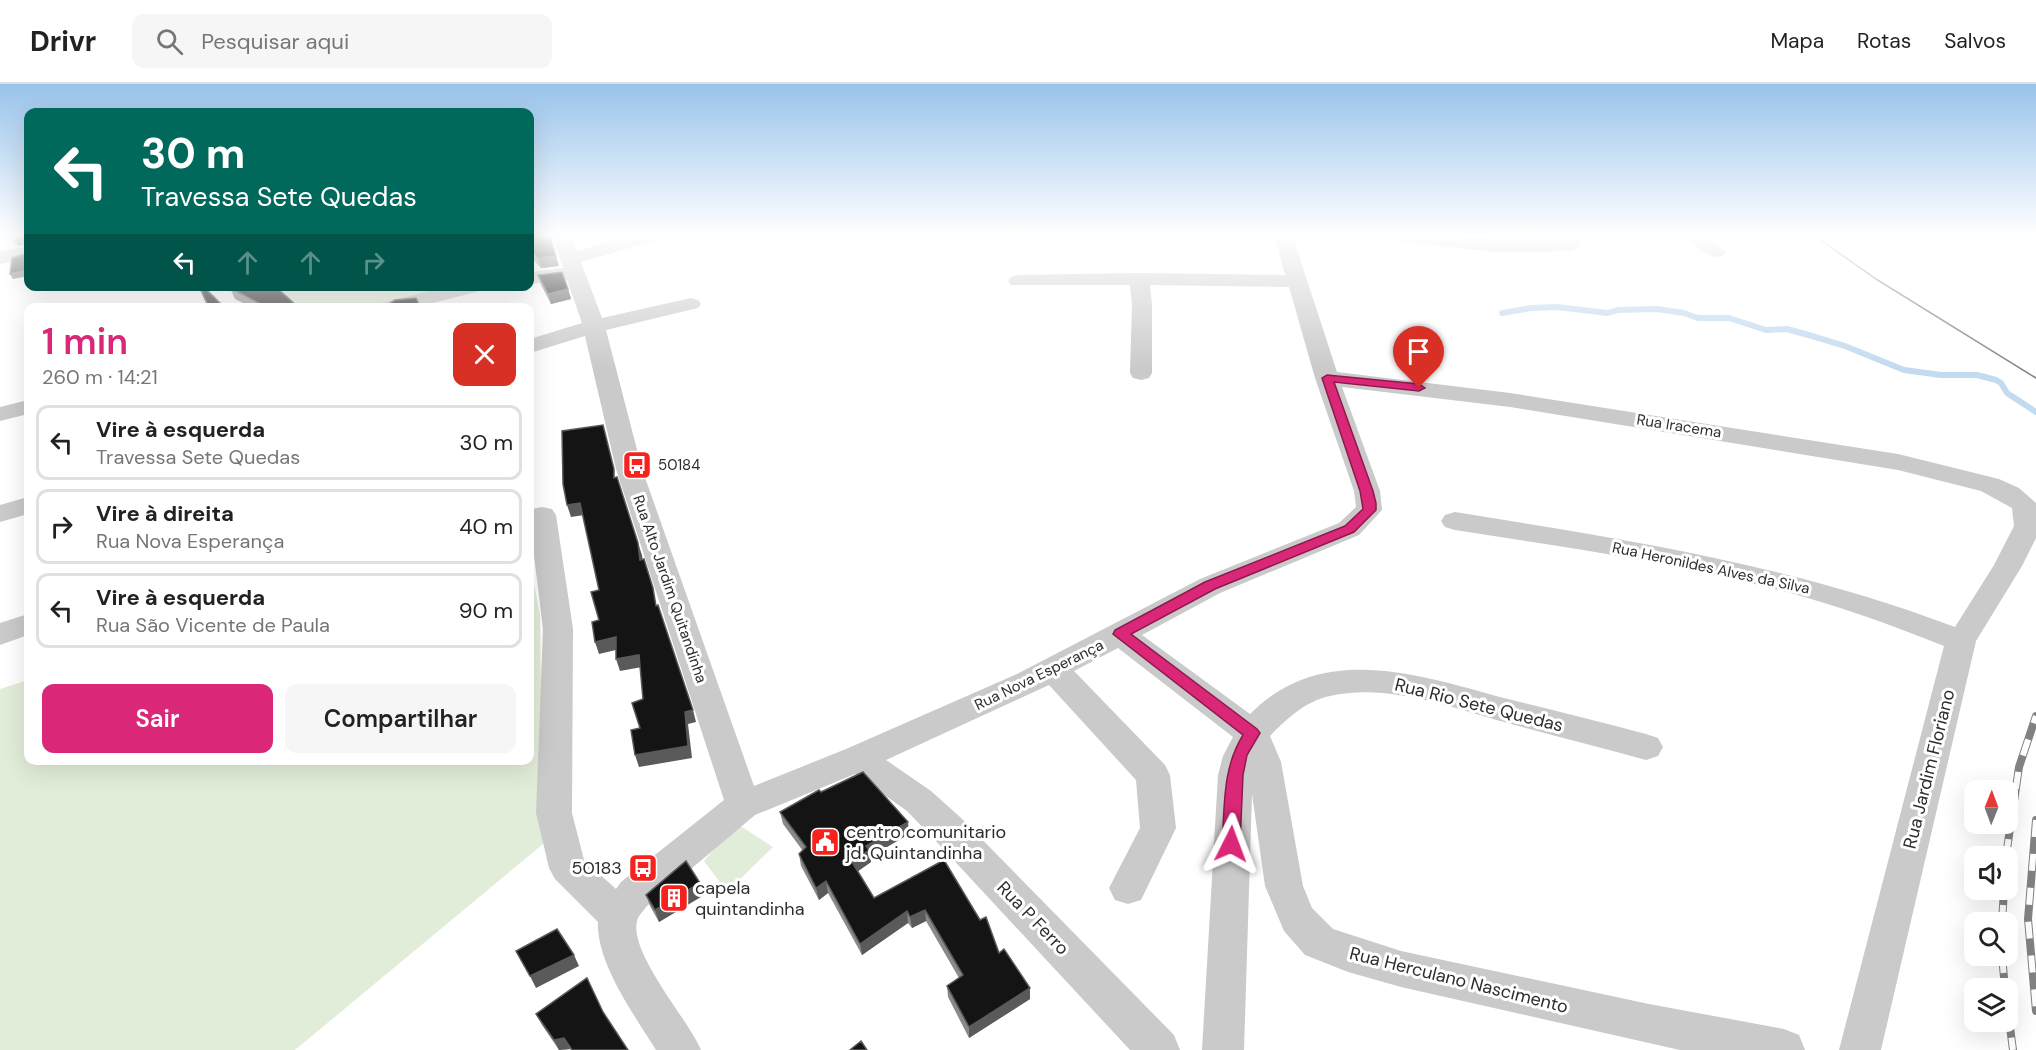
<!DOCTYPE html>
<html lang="pt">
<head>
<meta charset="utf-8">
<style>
	body { margin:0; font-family:"DM Sans",sans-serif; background:#f6f6f6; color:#222; height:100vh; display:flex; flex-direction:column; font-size:22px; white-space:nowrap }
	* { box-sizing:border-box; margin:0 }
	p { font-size:20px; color:#767676 }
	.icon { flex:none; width:33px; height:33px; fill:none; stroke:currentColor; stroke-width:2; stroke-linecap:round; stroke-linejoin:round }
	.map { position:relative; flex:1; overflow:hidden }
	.drawer { position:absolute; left:24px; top:219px; width:510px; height:462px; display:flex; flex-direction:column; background:#fff; border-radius:12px; box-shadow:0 6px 24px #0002 }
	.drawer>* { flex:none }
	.guide { position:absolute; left:24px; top:24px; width:510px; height:183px; border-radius:12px; box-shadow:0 6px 24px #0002; background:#00695c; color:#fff; overflow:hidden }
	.needle { width:39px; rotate:1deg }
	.controls { position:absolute; left:1964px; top:696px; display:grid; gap:12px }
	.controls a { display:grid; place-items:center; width:54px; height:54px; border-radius:12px; background:#fff; box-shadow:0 6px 24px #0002; font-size:30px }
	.pin { position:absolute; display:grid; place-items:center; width:51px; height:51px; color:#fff; margin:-62px -26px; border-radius:50% 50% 50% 0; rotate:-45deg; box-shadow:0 0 6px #0007 }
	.pin .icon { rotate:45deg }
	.me { position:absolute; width:66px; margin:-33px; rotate:3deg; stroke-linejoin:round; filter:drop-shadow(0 0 4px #0008) }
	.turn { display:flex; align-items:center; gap:21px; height:126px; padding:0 18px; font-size:27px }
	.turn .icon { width:78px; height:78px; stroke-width:2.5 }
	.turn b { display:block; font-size:42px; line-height:51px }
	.lanes { display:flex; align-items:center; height:57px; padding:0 18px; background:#0003; justify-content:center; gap:30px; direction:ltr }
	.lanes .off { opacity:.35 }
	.round { display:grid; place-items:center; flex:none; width:63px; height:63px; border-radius:12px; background:#f6f6f6 }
	.summary { display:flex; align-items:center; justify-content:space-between; height:102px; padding:0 18px }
	h1 { font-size:36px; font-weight:600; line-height:45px; color:#db2777 }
	.primary-button { display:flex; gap:12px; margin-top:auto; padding:12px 18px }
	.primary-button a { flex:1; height:69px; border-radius:12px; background:#db2777; color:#fff; font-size:24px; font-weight:600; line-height:69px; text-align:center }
	.primary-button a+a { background:#f6f6f6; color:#222 }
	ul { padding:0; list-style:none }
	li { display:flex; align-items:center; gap:18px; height:75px; margin:0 12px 9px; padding:0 6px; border:3px solid #e0e0e0; border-radius:12px }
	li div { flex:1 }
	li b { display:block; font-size:22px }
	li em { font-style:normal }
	header { display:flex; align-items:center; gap:36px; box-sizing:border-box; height:84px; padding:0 30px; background:#fff; border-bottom:2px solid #e0e0e0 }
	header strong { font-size:28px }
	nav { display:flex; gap:33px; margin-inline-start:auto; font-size:21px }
	.search { width:420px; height:54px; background:#f6f6f6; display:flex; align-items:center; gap:15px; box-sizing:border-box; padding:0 21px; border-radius:12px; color:#767676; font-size:22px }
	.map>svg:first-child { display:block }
	.green { fill:#e2edd9 }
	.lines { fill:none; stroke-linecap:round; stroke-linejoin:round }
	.stream { stroke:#c3daef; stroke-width:6 }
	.minor { fill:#cacaca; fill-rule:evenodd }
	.tram { stroke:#828282; stroke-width:1.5 }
	.rail-casing { stroke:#828282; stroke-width:8 }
	.rail { stroke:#fff; stroke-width:6; stroke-dasharray:17; stroke-linecap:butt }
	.wall { fill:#8a8a8a }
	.shaded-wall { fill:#5a5a5a }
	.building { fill:#141414; stroke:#5a5a5a; stroke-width:1.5 }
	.route { fill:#db2777; stroke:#8e194d; stroke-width:1.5 }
	.labels { text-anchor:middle; stroke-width:6; stroke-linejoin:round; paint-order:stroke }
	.street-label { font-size:15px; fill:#2d2d2d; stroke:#fff }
	.poi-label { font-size:15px; fill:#2d2d2d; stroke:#fff; text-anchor:start }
	.near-street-label { font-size:18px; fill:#2d2d2d; stroke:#fff }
	.near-poi-label { font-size:18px; fill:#2d2d2d; stroke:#fff; text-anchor:start }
</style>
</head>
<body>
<header>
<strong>Drivr</strong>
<div class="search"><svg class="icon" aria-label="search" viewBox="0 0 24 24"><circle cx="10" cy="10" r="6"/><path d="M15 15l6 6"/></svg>Pesquisar aqui</div>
<nav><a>Mapa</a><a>Rotas</a><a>Salvos</a></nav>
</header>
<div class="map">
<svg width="2036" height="966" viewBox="0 0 2036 966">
	<rect width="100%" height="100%" fill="#fff"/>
	<path class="green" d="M257 203H451L375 224 293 223Z
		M530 480 540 530 543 760 295 966H0V605L28 596V676H530Z
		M736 739 773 763 727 808 704 777Z"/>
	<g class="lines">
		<path class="stream" d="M1502 229 1531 224 1557 223 1608 229 1618 226 1657 225 1684 229 1698 234H1729L1766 246 1787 245 1812 252 1845 262 1904 286 1941 291H1977L1996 296 2001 299 2007 309 2036 328"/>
		<path class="minor" d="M552 150H570L577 167 637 150H666L664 154 581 178 602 234 691 214 698 216 701 220 698 224 606 246 642 385 754 702 846 665 1017 590 1200 495 1339 439 1356 423 1354 407 1315 294 1289 203 1150 201 1152 221V289L1149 294 1141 296 1133 294 1130 289 1132 221 1130 201H1011L1008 197 1011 193 1018 191 1139 189 1285 191 1274 150H1292L1337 288 1510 309 1898 370 1999 395 2019 404 2036 419V454L2022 482 1976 557 1881 966H1839L1944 562C1884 538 1822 516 1759 501 1659 476 1557 462 1455 446L1445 443 1441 437 1445 431 1455 428C1628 456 1789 480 1955 543L1994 481 2014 442 2012 424 1981 407 1898 386 1510 323 1342 303 1380 407 1382 426 1359 451 1220 509 1142 551 1250 630C1322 557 1419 591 1504 614 1552 626 1599 637 1646 650L1658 654 1663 663 1658 672 1646 676C1599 663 1552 651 1504 638 1449 623 1388 599 1330 612 1306 617 1286 635 1270 652L1281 678 1303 802 1312 824 1333 845 1401 867 1649 920 1784 945 1799 951 1805 966H1680L1401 903 1348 888 1305 871 1284 847 1265 802 1252 710 1244 966H1202L1218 691 1223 672 1233 653 1118 564 1074 587 1165 681 1170 691 1176 744 1141 816 1128 820 1115 816 1109 804 1140 744 1136 696 1049 601 886 676 931 707 960 733 1174 951 1180 966H1130L934 755 907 727 855 690 755 731 647 822C644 826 638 832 637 837 629 869 688 935 701 966H656C635 932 596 879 598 838L555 795 549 784 536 729 543 545 530 439V429L532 425 542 423 552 425 556 431 573 545 572 729 584 776 616 805 621 798 724 716 616 385 585 252 530 269V255L582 239 567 196 530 200V188L563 184Z
			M1376 150H1436L1497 156 1562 155 1563 150H1581L1582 159 1577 165 1570 167 1497 168 1385 156 1378 154Z
			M1685 150H1705L1726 168 1723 172C1709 176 1692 161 1685 150Z
			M28 162V174L0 180V168Z
			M449 202H487L484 206 413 224H374L377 220Z
			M28 316V330L0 337V323Z
			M28 413V430L0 438V421Z
			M28 530V551L0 561V539Z"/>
		<path class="tram" d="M1812 150 1876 195 2036 294"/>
		<g class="rail-casing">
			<path id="rail" d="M2036 736 2028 835 2036 927
				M2006 772 2019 683 2036 632
				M2002 838 2004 806
				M2002 872 2005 904
				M2007 920 2013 966"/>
		</g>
		<use href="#rail" class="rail"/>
	</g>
	<path class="wall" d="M530 150 559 182 541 184 530 172Z
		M538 191 568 205 571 215 551 220 541 201Z
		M230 204 297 222 298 224H253L235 215Z
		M821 708 909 750 870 773 871 778 858 787 874 814 944 776 999 869 1030 904V915L969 954 948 913 947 902 959 894 926 837 912 844 908 839 862 871 828 809 819 816 801 782 799 770 803 767 783 740 780 728Z
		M700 799 704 811 659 838 650 822 646 811Z
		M603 929 628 966H571L570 965 559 966 542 941 536 930Z"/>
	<path class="shaded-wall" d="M26 155 28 160 18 162 15 157Z
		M556 172 559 182 541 184 538 174Z
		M28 186V192L13 195 10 190Z
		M568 205 571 215 551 220 548 210Z
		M580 419 584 431 571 433 567 421Z
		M638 459 642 471 644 488 640 476Z
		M616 553 620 565 599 570 595 558Z
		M639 571 642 583 620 587 616 575Z
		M693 626 696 638 688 640 692 674 639 683 635 671 685 628Z
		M908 738 909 750 870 773 871 778 854 790 852 778 866 762Z
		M826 797 828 809 819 816 816 804Z
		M700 799 704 811 659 838 655 826Z
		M925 826 926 837 912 844 910 833Z
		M907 827 908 839 862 871 860 860Z
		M574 871 579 882 536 904 530 892Z
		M1030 904V915L969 954V943Z
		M564 954 570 965 559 966 554 956Z"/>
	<path class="building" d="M530 150H549L556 172 538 174 530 165Z
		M28 152V186L10 190 12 174 27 169 26 155 15 157V155Z
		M562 188 568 205 548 210 538 191Z
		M199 202H203L225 224H209Z
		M236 202H275L297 222 291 224H268L230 204Z
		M416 214 421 224H392L390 219 395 216Z
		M603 341 614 385V394L617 393 638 459 640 476 644 475 653 504 656 522 658 521 693 626 685 628 688 662 635 671 631 646 640 644 632 619 643 615 639 571 616 575V553L595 558 592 538 599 536 591 508 599 506 580 419 567 421 563 400 562 347Z
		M863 688 908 738 866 762 869 766 852 778 874 814 944 776 980 836 986 833 999 869 1004 865 1030 904 969 943 947 902 963 891 925 826 910 833 907 827 860 860 826 797 816 804 799 770 806 763 780 728 819 706 821 708Z
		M686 777 700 799 655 826 646 811Z
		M557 845 574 871 530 892 516 867Z
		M587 894 603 928 628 966H572L564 954 554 956 536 930Z
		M861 957 867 966H850Z"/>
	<linearGradient id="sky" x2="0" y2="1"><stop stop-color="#99c3eb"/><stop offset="0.53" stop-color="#fff"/><stop offset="1" stop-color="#fff" stop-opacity="0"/></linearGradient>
	<rect width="2036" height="285" fill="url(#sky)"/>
	<path class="route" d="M1327 291 1419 300 1425 304 1419 307 1334 298 1373 407 1376 419V426L1354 448 1215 505 1131 550 1257 645 1260 649 1247 671 1243 691 1240 760 1237 765 1231 767 1225 765 1222 760C1225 721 1222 685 1243 651L1113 550 1115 546 1205 498 1345 442 1363 425 1360 407 1322 294Z"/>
	<defs>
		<g id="bus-square" transform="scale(1.5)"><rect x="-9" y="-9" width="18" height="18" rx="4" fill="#f7221d" stroke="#fff"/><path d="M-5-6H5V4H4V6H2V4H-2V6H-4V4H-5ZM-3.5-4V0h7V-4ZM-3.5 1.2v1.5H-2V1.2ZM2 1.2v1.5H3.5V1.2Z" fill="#fff"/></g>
		<g id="civic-square" transform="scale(1.5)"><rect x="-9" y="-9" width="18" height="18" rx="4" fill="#f7221d" stroke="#fff"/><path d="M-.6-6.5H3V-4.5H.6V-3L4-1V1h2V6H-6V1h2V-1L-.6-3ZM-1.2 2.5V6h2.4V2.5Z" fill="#fff"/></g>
		<g id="building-square" transform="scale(1.5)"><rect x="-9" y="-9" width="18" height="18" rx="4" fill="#f7221d" stroke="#fff"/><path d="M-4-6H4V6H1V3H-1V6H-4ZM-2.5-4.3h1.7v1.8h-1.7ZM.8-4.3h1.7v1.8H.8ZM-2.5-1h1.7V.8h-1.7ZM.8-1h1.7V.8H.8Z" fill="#fff"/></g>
	</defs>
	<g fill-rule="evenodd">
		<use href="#bus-square" x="637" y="381"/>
		<use href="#civic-square" x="825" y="758"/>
		<use href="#bus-square" x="643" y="784"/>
		<use href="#building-square" x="674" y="814"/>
	</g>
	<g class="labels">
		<g class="street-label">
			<text transform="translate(1679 342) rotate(9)" y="5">Rua Iracema</text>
			<text transform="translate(1711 484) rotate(12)" y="5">Rua Heronildes Alves da Silva</text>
			<text transform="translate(670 505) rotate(71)" y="5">Rua Alto Jardim Quitandinha</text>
			<text transform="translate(1039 591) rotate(-26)" y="5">Rua Nova Esperança</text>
		</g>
		<g class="poi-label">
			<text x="658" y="386">50184</text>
		</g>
		<g class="near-street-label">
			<text transform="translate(1479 621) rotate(14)" y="6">Rua Rio Sete Quedas</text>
			<text transform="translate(1929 685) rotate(-76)" y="6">Rua Jardim Floriano</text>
			<text transform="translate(1033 834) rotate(46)" y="6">Rua P Ferro</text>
			<text transform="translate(1459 896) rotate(14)" y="6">Rua Herculano Nascimento</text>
		</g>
		<g class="near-poi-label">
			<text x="846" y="754">centro comunitario<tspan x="846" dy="21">jd. Quintandinha</tspan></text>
			<text x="622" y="790" text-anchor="end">50183</text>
			<text x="695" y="810">capela<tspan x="695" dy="21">quintandinha</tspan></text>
		</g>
	</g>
</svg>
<div class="controls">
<a><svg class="needle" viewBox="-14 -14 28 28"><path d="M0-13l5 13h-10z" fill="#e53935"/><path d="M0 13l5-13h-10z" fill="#767676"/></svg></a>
<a><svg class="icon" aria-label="sound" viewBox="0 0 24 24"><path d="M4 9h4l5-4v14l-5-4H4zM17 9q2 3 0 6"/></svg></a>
<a><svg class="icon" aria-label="search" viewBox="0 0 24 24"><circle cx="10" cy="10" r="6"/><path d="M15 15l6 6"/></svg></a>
<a><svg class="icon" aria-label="layers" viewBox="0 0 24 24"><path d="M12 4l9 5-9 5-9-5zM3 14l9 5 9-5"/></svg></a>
</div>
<div class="pin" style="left:1419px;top:304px;background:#d93025"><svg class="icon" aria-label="arrive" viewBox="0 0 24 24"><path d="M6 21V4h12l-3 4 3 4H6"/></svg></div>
<svg class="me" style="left:1231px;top:760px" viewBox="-20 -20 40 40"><path d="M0-17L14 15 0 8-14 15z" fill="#db2777" stroke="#fff" stroke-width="4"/></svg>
<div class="guide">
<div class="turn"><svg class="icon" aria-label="left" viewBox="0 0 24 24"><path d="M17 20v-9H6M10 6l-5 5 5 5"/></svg><div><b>30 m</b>Travessa Sete Quedas</div></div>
<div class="lanes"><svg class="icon" aria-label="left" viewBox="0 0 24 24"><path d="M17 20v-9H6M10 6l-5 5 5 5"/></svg><svg class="icon off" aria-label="ahead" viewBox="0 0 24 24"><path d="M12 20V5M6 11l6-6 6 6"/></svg><svg class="icon off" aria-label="ahead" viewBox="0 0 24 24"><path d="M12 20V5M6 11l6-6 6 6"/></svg><svg class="icon off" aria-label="right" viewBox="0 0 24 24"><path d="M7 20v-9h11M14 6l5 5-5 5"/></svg></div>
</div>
<section class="drawer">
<div class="summary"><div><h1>1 min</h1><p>260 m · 14:21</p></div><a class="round" style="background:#d93025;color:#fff"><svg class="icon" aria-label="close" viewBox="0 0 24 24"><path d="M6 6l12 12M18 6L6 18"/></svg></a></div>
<ul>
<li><svg class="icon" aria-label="left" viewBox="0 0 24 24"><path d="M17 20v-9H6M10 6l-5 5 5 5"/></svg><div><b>Vire à esquerda</b><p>Travessa Sete Quedas</p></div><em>30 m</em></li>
<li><svg class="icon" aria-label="right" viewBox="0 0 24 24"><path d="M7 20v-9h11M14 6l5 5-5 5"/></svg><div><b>Vire à direita</b><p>Rua Nova Esperança</p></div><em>40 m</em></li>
<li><svg class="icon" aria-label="left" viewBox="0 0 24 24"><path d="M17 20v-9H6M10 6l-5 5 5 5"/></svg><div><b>Vire à esquerda</b><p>Rua São Vicente de Paula</p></div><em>90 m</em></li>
</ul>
<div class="primary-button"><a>Sair</a><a>Compartilhar</a></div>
</section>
</div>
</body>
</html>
